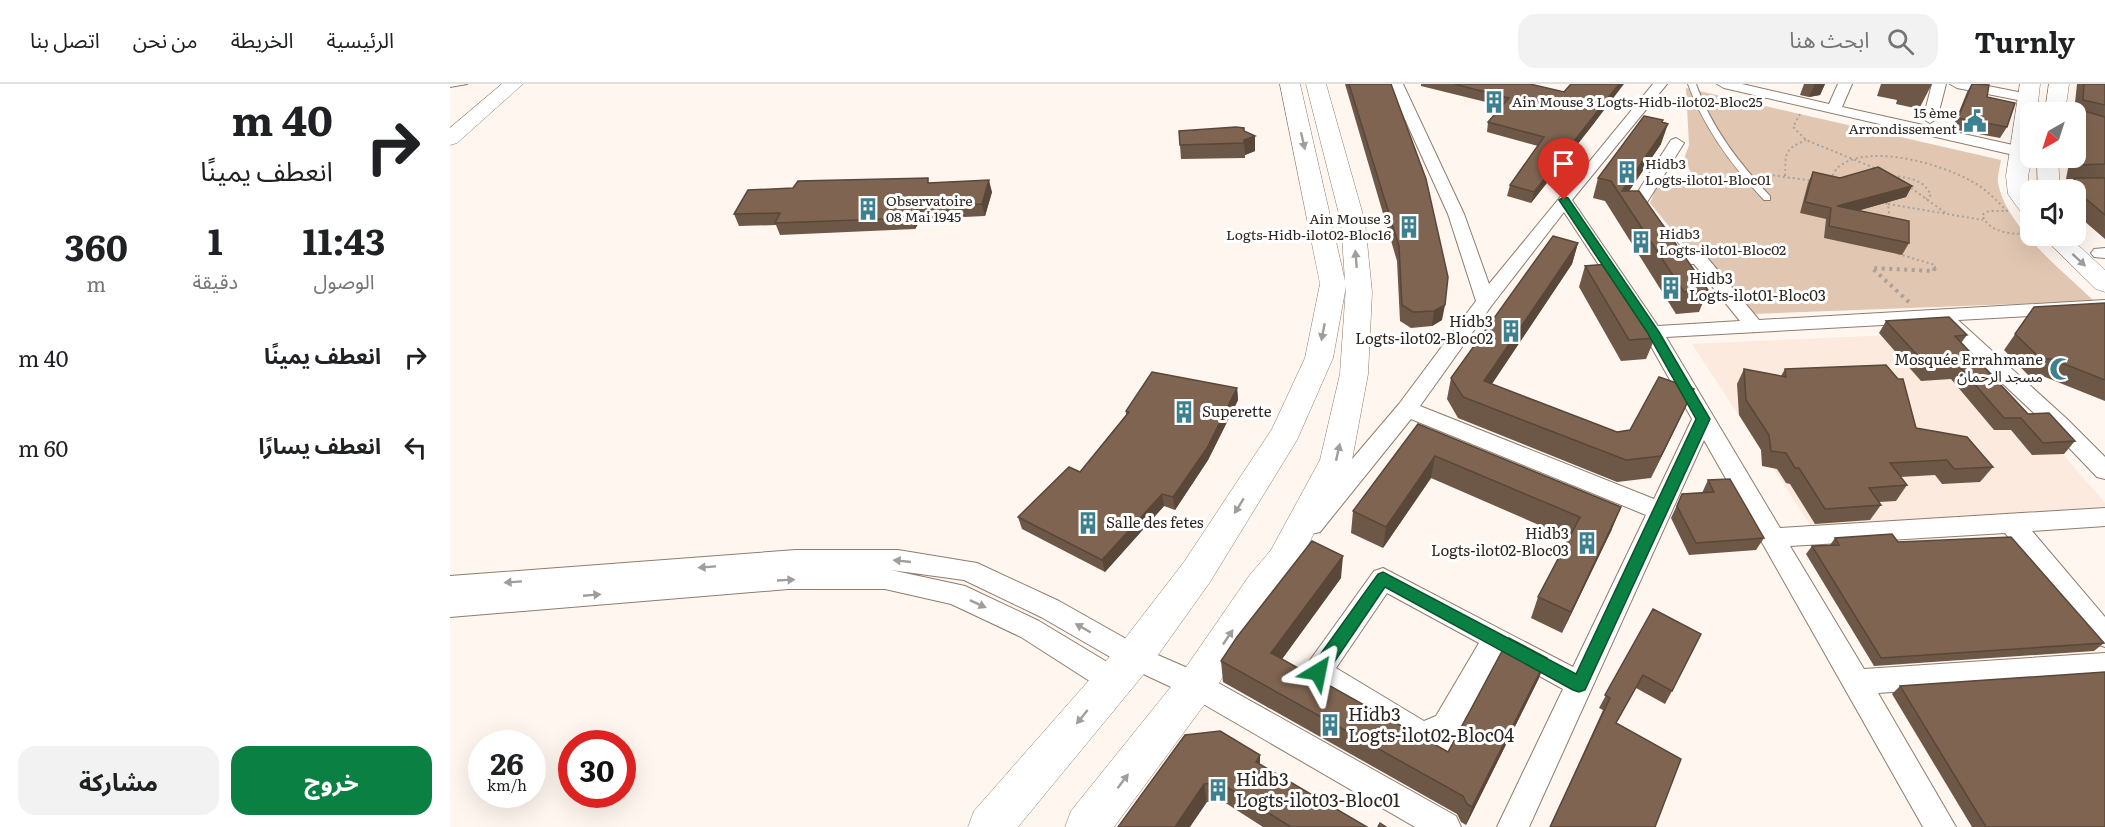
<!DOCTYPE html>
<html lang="ar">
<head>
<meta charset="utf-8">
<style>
	body { margin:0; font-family:Literata,"Noto Sans Arabic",serif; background:#f2f2f2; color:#202124; direction:rtl; height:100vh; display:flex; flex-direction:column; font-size:22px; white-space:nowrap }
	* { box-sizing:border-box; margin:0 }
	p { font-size:20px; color:#757577 }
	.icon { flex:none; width:33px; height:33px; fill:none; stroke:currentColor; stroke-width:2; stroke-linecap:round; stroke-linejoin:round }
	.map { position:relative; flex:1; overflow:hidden; direction:ltr }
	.side { display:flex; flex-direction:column; background:#fff; width:450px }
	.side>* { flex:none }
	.banner { background:#fff; color:#202124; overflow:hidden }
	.needle { width:39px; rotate:219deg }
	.fabs { position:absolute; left:1570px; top:18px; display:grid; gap:12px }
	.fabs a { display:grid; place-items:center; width:66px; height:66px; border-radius:12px; background:#fff; box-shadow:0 6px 24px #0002; font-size:30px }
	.speed { position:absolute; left:18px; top:646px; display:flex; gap:12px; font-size:30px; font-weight:700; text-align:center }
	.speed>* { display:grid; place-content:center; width:78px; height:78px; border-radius:50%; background:#fff; box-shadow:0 6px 24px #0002; line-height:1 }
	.speed small { font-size:15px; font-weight:400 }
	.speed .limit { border:9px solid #d22; background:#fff; color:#111 }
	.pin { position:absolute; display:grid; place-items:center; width:51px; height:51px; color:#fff; margin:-62px -26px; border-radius:50% 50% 50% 0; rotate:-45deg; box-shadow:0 0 6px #0007 }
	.pin .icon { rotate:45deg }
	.me { position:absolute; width:66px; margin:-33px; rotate:35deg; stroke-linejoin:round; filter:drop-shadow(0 0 4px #0008) }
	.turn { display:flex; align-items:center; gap:21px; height:126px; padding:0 18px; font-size:27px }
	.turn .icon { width:78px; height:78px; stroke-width:2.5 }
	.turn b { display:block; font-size:42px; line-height:51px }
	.eta { display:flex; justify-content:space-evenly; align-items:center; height:102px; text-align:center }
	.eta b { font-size:36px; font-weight:700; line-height:42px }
	.action { display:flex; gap:12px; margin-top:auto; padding:12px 18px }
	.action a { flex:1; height:69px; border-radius:18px; background:#0b8043; color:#fff; font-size:24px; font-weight:700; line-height:69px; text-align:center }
	.action a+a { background:#f2f2f2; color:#202124 }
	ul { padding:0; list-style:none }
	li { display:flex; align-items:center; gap:18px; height:90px; padding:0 18px }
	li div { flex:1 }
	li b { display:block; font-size:22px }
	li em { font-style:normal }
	header { display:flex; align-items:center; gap:36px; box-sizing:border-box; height:84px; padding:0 30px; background:#fff; border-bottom:2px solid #e0e0e0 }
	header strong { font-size:28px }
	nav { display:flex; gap:33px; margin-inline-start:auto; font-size:21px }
	.search { width:420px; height:54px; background:#f2f2f2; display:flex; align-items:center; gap:15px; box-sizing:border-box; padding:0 21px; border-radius:18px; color:#757577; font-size:22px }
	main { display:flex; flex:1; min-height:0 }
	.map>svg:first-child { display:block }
	.built { fill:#fbeadd }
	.green { fill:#e1c7b2 }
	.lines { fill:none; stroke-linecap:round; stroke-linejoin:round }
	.lane-casing { stroke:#8f7c6c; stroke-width:2 }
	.street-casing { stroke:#8f7c6c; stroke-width:2 }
	.secondary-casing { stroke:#8f7c6c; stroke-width:1 }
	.path-far1 { stroke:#aaa19b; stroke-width:2; stroke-dasharray:2 3; stroke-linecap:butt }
	.path { stroke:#aaa19b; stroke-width:4; stroke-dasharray:3 4.5; stroke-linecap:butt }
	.lane { fill:#fff; fill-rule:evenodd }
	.street { fill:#fff; fill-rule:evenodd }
	.secondary { fill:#fff; fill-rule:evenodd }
	.wall { fill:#6d5746 }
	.shaded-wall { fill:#594739 }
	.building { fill:#7f6551; stroke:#594739; stroke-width:1.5 }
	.oneway { fill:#a09d9a }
	.route { fill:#0b8043; stroke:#07532c; stroke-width:1.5 }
	.labels { text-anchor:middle; stroke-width:6; stroke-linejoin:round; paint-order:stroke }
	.far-poi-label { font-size:14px; fill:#2d251f; stroke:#fff; text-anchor:start }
	.poi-label { font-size:15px; fill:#2d251f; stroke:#fff; text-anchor:start }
	.near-poi-label { font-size:18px; fill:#2d251f; stroke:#fff; text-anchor:start }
</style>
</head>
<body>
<header>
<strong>Turnly</strong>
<div class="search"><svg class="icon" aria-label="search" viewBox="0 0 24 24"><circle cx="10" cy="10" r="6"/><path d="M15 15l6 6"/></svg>ابحث هنا</div>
<nav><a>الرئيسية</a><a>الخريطة</a><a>من نحن</a><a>اتصل بنا</a></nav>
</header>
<main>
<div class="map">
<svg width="1655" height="743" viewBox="0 0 1655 743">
	<rect width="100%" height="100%" fill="#fff6ef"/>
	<path class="built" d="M1486 249 1500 271 1576 353 1599 354 1655 419V425L1361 442 1242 260Z"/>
	<path class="green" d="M1236 4 1551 76C1550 83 1547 93 1548 99 1556 143 1613 187 1644 217L1303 230 1253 168 1239 167 1200 119 1208 99 1245 97 1234 75 1239 61Z"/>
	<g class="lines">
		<g class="lane-casing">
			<path id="lane" d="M0 0H17L0 3Z
				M1238 0H1246C1261 43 1289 79 1320 112V116H1314C1282 82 1254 44 1238 0Z"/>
		</g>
		<g class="street-casing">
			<path id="street" d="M939 0H953L1014 130 1039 200 1203 0H1217L1122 116 1208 242 1290 237 1244 180 1225 179 1180 120 1221 56 1226 54 1234 59 1196 120 1236 170 1255 171 1309 236 1655 216V228L1508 236 1617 335 1655 373V395L1647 393 1601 345 1487 238 1216 253 1330 444 1655 424V442L1582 447 1655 533V563L1646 560 1555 449 1340 462 1414 585 1655 569V593L1428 609 1506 743H1473L1254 356 1079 743H1047L1113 605 1051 571 1006 651 972 665 962 661 858 597 854 588 858 579 924 487 933 484 1123 583 1196 431 961 335 870 448 861 450 852 448 849 441 852 434 949 320 1026 217 998 130ZM1114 128 1193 248 1242 335 1204 415 970 322 1042 221ZM937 509 1029 559 986 632 974 637 886 584Z
				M1267 0H1292L1379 20 1388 0H1402L1392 23 1581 65V74H1585L1581 75 1274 4Z
				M1482 0H1496L1487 35 1480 39 1473 35Z
				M1500 0H1528L1578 10 1585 14 1578 18 1507 4Z
				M1589 74H1606L1598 79 1592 77Z
				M1655 96V106H1593L1590 103 1598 98Z
				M1655 164V174L1644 173 1641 169 1644 165Z
				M346 466H448L527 479 609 517 694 565 756 592 1006 732 1011 743H965L736 610 674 581 591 533 514 496 441 486 515 502 589 537 672 587 676 596 672 605 662 608 652 605 571 553 501 520 435 505H338L0 533V492Z"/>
		</g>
		<g class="secondary-casing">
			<path id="secondary" d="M52 0H73L7 59 0 61V44Z
				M830 0H850L895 197 891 138 856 0H876L915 138 922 208 918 290 902 376 845 486 825 512 760 613 664 743H615L621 727 732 589 799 492 821 466 870 376 890 290 896 202 883 274 847 356 760 498 698 585 568 743H518L524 727 670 561 734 478 822 345 855 274 870 200Z
				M1570 0H1590L1587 28H1581L1582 74 1578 92 1581 133 1573 131 1558 110 1556 92Z
				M1599 0H1619L1615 28H1595Z
				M1587 74H1608L1610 106H1588Z
				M1592 152H1618L1655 186V208L1646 205Z"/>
		</g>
		<path class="path-far1" d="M1350 30 1343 43 1356 56 1427 85
			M1313 90 1364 97
			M1335 92C1336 69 1333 66 1356 56
			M1443 92C1460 94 1473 95 1481 111L1476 115
			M1380 96C1383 91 1386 84 1391 81 1422 60 1491 80 1521 97 1535 104 1546 116 1557 127H1539L1532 131C1540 150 1562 150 1580 150
			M1457 101 1497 130
			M1431 117 1438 120 1440 138
			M1438 120 1533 136
			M1445 167V169L1485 181V184"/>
		<path class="path" d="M1459 218 1422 184 1484 187 1485 182"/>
		<use href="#lane" class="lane"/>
		<use href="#street" class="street"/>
		<use href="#secondary" class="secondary"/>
	</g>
	<path class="wall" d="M895 0H941L992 236 982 242 961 244 950 237 947 177Z
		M971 0H1080L1145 38 1081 119 1057 112 1060 101 1088 62 1037 48 1038 38 1052 22 971 2Z
		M1354 0H1375L1370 11 1359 13 1350 11Z
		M1431 0H1482L1469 25 1446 20 1447 16 1427 12Z
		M1522 0 1537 13 1557 43 1550 54 1502 45 1517 8Z
		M1627 0H1655V155L1626 130V106H1616L1624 95H1616L1620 74H1626V39L1631 31 1626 30V28H1624Z
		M1213 38 1211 60 1179 107 1258 206 1249 228 1226 230 1155 117 1143 114 1148 94Z
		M794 47 805 52V67L795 71V74L731 75 730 61Z
		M1363 88 1390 94 1462 102 1456 113 1407 127 1459 159 1452 171 1374 154 1376 135 1350 129 1358 99Z
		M479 99 542 108 535 132 471 135 465 145 330 151 326 141 289 142 284 130Z
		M1128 159 1122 180 1042 300 1167 348 1180 346 1244 305 1201 394 1167 398 1008 334 997 315 1001 294Z
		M1135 182 1205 254 1196 275 1171 277 1129 203Z
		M1655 219V317L1590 291H1578L1554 266 1584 223Z
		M1436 237 1517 251 1511 259 1578 330 1625 357 1614 370 1582 371 1561 346H1544L1501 295 1471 297 1429 249Z
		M1294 285 1331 292 1335 285 1466 344 1543 383 1530 398 1492 400 1485 391 1450 393 1457 401 1446 417 1429 418 1431 421 1420 436 1365 440 1340 400 1336 399 1327 385 1312 382 1311 366 1289 331 1287 300Z
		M787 304 788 316 758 376 725 426 714 422 655 488 572 445 568 433 630 388 676 331V327Z
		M968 340 1162 445 1112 549 1081 534 1088 513 1119 454 981 394 933 464 901 449 903 427Z
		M1258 396 1314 454 1306 466 1239 471 1221 434 1232 410 1252 409Z
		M1385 454 1448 458 1654 559 1644 567 1424 582 1356 470 1362 462 1380 461Z
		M891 494 832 575 998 668 1089 594 1016 741 1011 738 1007 730 773 598 771 577Z
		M1203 525 1222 607 1215 620 1186 604 1166 639 1205 743H1100L1153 626 1149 624Z
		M1450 602 1655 743H1522L1442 610Z
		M735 651 810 680 917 743H813L771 716 757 718Z"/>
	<path class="shaded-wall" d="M1169 0H1174L1145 38 1081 119 1084 108Z
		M1365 0H1375L1370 11 1359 13Z
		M1218 40 1211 60 1173 116 1172 107Z
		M805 52V67L795 71 794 56Z
		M539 96 542 108 535 132 532 120Z
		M1462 102 1456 113 1382 134 1387 122Z
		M467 124 471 135 465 145 462 134Z
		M1128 159 1122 180 1029 319 1034 297Z
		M995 221 992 236 982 242 984 227Z
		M787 304 788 316 758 376 725 426 723 413Z
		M1244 305 1234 327 1201 394 1211 372Z
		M985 372 981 394 933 464 936 443Z
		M712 410 714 422 655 488 652 476Z
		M1171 423 1162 445 1112 549 1121 528Z
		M893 472 891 494 822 589 821 569Z
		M1097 574 1089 594 1016 741 1022 723Z
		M810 671V690L806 678Z
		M754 700 757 718 740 743H725Z"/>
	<path class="building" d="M899 0H941L976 95 998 193 995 221 984 227 963 228 952 221 949 162Z
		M1004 0H1080L1114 8 1121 0H1169L1084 108 1060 101 1094 53 1038 38 1059 14Z
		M1522 0 1539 1 1537 13 1565 19 1557 43 1508 34Z
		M1634 0H1655V21L1633 16Z
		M1634 27 1655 33V80L1626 81Z
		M1194 32 1213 36 1212 38 1218 40 1172 107H1189L1258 206 1234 208 1161 97 1148 94Z
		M786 43 794 44V47L805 52 794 56V59L730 61 729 47Z
		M1428 83 1462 102 1387 122 1459 137V159L1379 142 1381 124 1355 118 1363 88 1390 94Z
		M478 94V99L539 96 532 120 467 124 462 134 325 139 330 129 284 130 298 106 343 104 348 97Z
		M1624 94H1655V131L1628 108Z
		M1103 152 1128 159 1034 297 1167 348 1180 346 1209 293 1244 305 1211 372 1176 376 1013 313 1001 294Z
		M1158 180 1205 254 1179 256 1135 182Z
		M1655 219V296L1602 275H1591L1565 250 1584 223Z
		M1499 233 1517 251 1505 252 1578 330 1599 329 1625 357 1593 359 1571 334H1554L1509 282 1479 284 1436 237Z
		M1436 281 1448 295H1453L1466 344 1517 353 1543 383 1504 385 1497 376 1440 379 1457 401 1419 404 1431 421 1375 425 1349 384H1345L1336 369 1321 367 1319 351 1296 316 1294 285 1336 293 1335 285Z
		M702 288 787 304 757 364 723 413 712 410 652 476 568 433 619 383 630 388 679 328 676 327Z
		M968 340 1171 423 1121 528 1088 513 1130 433 985 372 936 443 903 427Z
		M1280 395 1314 454 1246 459 1227 422 1232 410 1264 408 1258 396Z
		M1442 450 1448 458 1561 453 1654 559 1431 574 1362 462 1389 461 1385 454Z
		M862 457 893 472 821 569 998 668 1059 554 1097 574 1022 723 1017 720 1013 712 771 577 787 553Z
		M1203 525 1251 550 1222 607 1193 591 1166 639 1231 675 1205 743H1100L1160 614 1155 611Z
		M1655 588V743H1536L1450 602Z
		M770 647 810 671 806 678 917 743H841L769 698 754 700 725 743H668L735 651Z
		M930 739 936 743H928Z"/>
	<defs><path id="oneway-solid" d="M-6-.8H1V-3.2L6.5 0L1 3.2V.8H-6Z" transform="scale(1.5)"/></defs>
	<g class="oneway">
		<use href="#oneway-solid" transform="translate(853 57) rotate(77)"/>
		<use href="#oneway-solid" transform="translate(906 175) rotate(-95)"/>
		<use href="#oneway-solid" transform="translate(1629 176) rotate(43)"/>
		<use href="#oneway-solid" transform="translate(873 248) rotate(101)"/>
		<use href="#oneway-solid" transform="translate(888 368) rotate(-77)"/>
		<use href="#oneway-solid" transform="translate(789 422) rotate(122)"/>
		<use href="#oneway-solid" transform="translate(452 477) rotate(-174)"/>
		<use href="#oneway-solid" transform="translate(257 483) rotate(176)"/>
		<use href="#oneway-solid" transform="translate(336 496) rotate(-3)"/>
		<use href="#oneway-solid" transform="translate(63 498) rotate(176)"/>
		<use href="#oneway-solid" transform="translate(142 511) rotate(-5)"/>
		<use href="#oneway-solid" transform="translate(528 520) rotate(25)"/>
		<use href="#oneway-solid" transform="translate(633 544) rotate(-150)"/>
		<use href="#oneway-solid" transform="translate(778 553) rotate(-56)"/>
		<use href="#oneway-solid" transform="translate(632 633) rotate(129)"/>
		<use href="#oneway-solid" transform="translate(673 697) rotate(-53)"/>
	</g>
	<path class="route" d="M1114 113 1118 114 1209 248 1260 335 1135 606 1129 608 1123 606 935 503 874 593 868 595 862 593 860 588 862 582 928 490 933 488 1126 590 1246 335 1197 248 1109 116Z"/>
	<defs>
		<g id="building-bare" transform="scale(1.8)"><path d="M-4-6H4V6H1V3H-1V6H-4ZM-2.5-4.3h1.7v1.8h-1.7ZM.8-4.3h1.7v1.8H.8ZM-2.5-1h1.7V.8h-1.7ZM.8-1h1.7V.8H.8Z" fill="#3d8090" stroke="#fff" stroke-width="2.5" paint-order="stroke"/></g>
		<g id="civic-bare" transform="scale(1.8)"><path d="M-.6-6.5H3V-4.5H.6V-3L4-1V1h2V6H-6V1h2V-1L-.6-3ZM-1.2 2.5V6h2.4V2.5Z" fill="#3d8090" stroke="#fff" stroke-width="2.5" paint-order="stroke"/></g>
		<g id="mosque-bare" transform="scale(1.8)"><path d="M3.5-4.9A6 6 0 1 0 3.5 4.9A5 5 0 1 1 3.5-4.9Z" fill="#3d8090" stroke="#fff" stroke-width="2.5" paint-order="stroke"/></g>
	</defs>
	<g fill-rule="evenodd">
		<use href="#building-bare" x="1044" y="18"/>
		<use href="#civic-bare" x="1525" y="37"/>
		<use href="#building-bare" x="1177" y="88"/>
		<use href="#building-bare" x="418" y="125"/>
		<use href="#building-bare" x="959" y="143"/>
		<use href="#building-bare" x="1191" y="158"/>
		<use href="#building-bare" x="1221" y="204"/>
		<use href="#building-bare" x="1061" y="247"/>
		<use href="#mosque-bare" x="1611" y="285"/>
		<use href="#building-bare" x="734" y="328"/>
		<use href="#building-bare" x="638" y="439"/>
		<use href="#building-bare" x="1137" y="459"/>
		<use href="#building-bare" x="880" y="641"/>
		<use href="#building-bare" x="768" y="706"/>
	</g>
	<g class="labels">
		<g class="far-poi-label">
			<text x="1062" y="23">Ain Mouse 3 Logts-Hidb-ilot02-Bloc25</text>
			<text x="1507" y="34" text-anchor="end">15 ème<tspan x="1507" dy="16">Arrondissement</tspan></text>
			<text x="1195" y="85">Hidb3<tspan x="1195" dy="16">Logts-ilot01-Bloc01</tspan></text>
			<text x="436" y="122">Observatoire<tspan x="436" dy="16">08 Mai 1945</tspan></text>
			<text x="941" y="140" text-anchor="end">Ain Mouse 3<tspan x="941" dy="16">Logts-Hidb-ilot02-Bloc16</tspan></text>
			<text x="1209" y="155">Hidb3<tspan x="1209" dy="16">Logts-ilot01-Bloc02</tspan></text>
		</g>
		<g class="poi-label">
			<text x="1239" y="200">Hidb3<tspan x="1239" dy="17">Logts-ilot01-Bloc03</tspan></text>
			<text x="1043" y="243" text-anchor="end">Hidb3<tspan x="1043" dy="17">Logts-ilot02-Bloc02</tspan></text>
			<text x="1593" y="281" text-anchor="end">Mosquée Errahmane<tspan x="1593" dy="17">مسجد الرحمان</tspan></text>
			<text x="752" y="333">Superette</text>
			<text x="656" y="444">Salle des fetes</text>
			<text x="1119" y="455" text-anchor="end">Hidb3<tspan x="1119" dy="17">Logts-ilot02-Bloc03</tspan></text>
		</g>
		<g class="near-poi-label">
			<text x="898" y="637">Hidb3<tspan x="898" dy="21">Logts-ilot02-Bloc04</tspan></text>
			<text x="786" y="702">Hidb3<tspan x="786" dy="21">Logts-ilot03-Bloc01</tspan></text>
		</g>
	</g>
</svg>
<div class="fabs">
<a><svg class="needle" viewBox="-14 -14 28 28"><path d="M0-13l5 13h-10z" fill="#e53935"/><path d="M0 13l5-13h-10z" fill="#757577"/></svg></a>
<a><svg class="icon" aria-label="sound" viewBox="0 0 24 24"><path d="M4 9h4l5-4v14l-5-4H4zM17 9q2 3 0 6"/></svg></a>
</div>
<div class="speed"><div>26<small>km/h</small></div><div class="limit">30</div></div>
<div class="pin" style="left:1114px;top:116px;background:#d93025"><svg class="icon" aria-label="arrive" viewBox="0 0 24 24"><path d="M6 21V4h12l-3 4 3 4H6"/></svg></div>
<svg class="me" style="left:868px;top:588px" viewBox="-20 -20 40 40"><path d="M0-17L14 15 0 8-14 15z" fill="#0b8043" stroke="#fff" stroke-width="4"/></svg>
</div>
<section class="side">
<div class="banner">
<div class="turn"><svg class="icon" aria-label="right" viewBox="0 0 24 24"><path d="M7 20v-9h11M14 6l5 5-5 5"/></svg><div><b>40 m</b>انعطف يمينًا</div></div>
</div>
<div class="eta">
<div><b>11:43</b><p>الوصول</p></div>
<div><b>1</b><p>دقيقة</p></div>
<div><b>360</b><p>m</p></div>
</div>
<ul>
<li><svg class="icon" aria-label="right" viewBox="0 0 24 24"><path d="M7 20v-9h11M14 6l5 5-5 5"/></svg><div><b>انعطف يمينًا</b></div><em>40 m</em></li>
<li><svg class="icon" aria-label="left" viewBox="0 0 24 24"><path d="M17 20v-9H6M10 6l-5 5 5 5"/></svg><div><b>انعطف يسارًا</b></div><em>60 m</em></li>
</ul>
<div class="action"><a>خروج</a><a>مشاركة</a></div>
</section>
</main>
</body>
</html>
